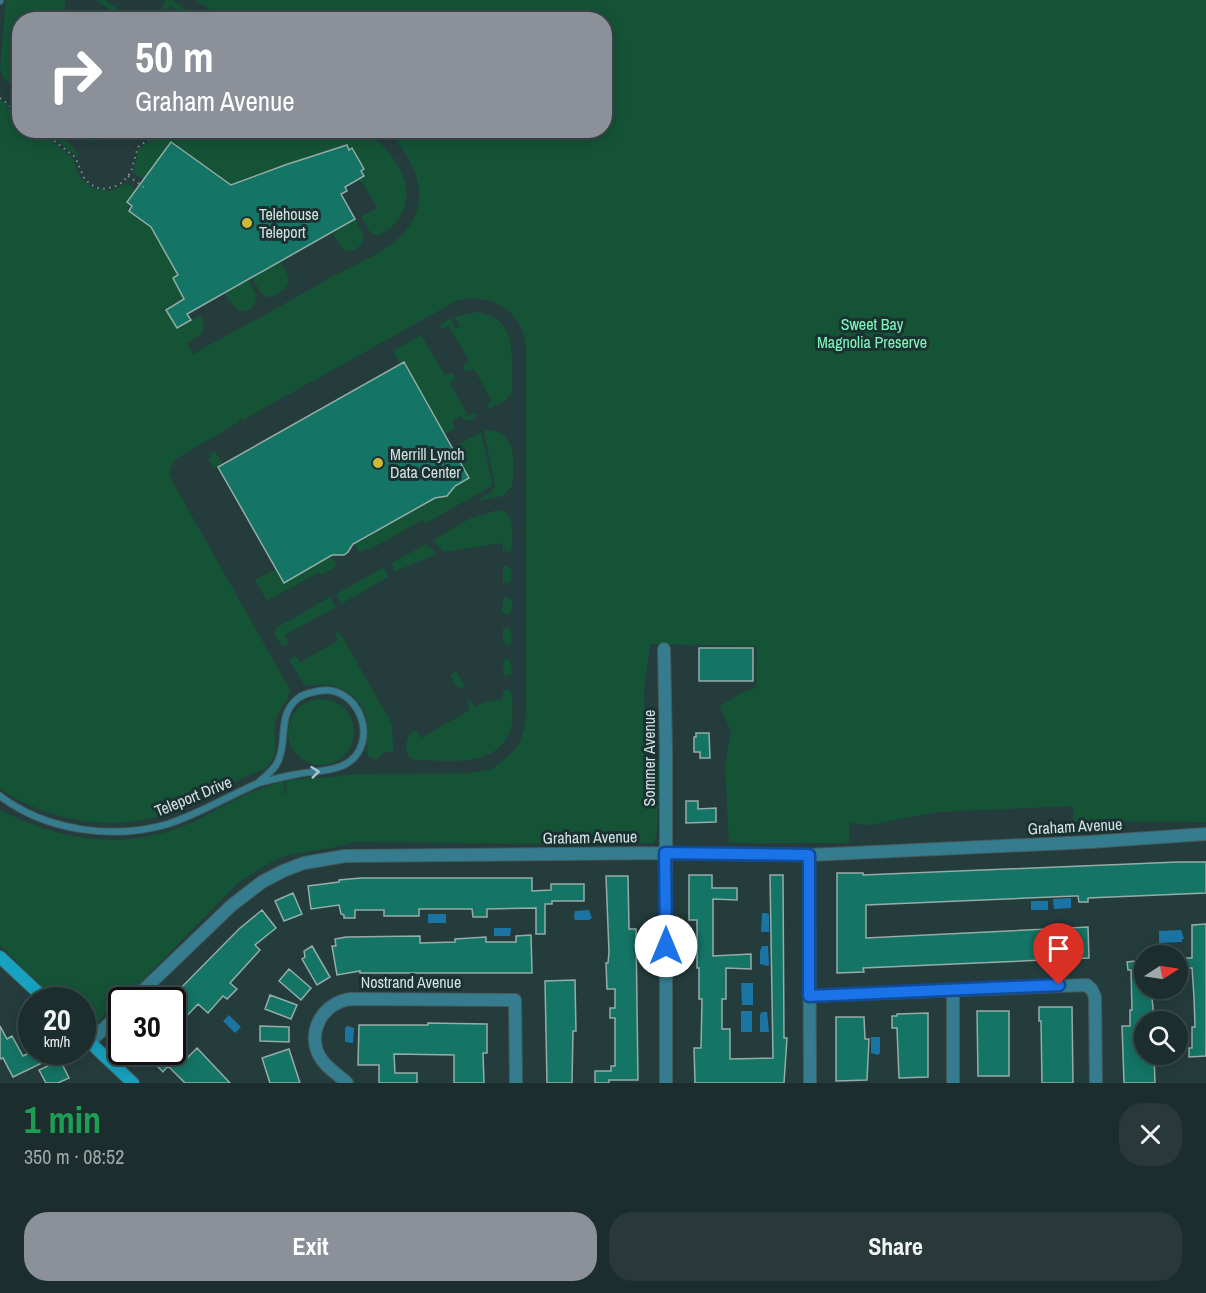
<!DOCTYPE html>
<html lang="en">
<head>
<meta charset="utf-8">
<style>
	body { margin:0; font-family:"Archivo Narrow",sans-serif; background:#29393a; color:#f1f3f6; height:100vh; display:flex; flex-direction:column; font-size:22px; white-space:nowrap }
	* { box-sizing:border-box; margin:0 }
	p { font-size:20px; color:#a0a8aa }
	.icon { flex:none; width:33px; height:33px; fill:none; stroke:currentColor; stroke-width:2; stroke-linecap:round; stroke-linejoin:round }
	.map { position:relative; height:1083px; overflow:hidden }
	.details { display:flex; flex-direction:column; background:#1c2d2e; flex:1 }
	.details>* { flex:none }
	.hud { position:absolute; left:12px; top:12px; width:600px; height:126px; border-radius:24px; box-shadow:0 3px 15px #0003,0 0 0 2px #3a494a; background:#8c9099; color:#fff; overflow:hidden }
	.needle { width:39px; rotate:78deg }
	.fabs { position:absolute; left:1134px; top:945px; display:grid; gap:12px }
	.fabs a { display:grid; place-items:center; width:54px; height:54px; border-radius:50%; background:#1c2d2e; box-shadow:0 3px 15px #0003,0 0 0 2px #3a494a; font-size:30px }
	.speed { position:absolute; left:18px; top:987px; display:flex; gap:12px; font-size:30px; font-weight:700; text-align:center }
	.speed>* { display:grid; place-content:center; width:78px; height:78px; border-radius:50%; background:#1c2d2e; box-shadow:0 3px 15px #0003,0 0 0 2px #3a494a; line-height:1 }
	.speed small { font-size:15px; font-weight:400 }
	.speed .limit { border:3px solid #111; border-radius:9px; background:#fff; color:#111 }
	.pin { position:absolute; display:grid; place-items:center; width:51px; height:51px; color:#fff; margin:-62px -26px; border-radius:50% 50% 50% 0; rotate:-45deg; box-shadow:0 0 6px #0007 }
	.pin .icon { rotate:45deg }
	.me { position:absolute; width:66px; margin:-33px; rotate:0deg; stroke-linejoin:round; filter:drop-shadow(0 0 4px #0008) }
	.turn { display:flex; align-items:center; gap:21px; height:126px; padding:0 24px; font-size:27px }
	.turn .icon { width:78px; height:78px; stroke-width:2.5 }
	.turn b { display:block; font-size:42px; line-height:51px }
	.round { display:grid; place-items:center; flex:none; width:63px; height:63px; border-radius:24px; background:#29393a }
	.overview { display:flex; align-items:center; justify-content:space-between; height:102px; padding:0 24px }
	h1 { font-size:36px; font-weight:700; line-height:45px; color:#1e9e55 }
	.cta { display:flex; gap:12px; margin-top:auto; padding:12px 24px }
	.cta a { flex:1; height:69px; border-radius:24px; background:#8c9099; color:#fff; font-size:24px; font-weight:700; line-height:69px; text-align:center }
	.cta a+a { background:#29393a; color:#f1f3f6 }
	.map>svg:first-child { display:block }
	.green { fill:#155337 }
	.water { fill:#1a75a4 }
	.building { fill:#147465; stroke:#95ada7; stroke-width:1.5 }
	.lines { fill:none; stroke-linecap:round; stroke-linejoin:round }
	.service-casing { stroke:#445a5b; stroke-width:8 }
	.minor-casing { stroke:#445a5b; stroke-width:14 }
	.secondary-casing { stroke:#445a5b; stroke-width:14 }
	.path { stroke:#7d8f8f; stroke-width:2; stroke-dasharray:1.5 4.5; stroke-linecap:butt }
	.service { stroke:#357c8f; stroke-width:6 }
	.minor { stroke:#357c8f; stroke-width:12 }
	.secondary { stroke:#17a2c0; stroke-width:12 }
	.oneway { stroke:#acc8cc }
	.route-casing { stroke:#114b97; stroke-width:15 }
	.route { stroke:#1a73e8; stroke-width:10 }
	.poi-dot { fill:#cbba39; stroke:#1b3232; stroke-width:2 }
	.labels { text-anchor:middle; stroke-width:6; stroke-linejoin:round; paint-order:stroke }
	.poi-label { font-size:16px; fill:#d4e1e1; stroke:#1b3232; text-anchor:start }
	.park-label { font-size:16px; fill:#81f7bb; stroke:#1b3232 }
	.street-label { font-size:16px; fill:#d4e1e1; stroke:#1b3232 }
</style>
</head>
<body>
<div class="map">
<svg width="1206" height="1083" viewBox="0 0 1206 1083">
	<rect width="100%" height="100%" fill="#253c3d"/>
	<path class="green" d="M6 0H66L63 19 20 20 19 91 4 79 0 70Z
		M96 0H105L132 19H123Z
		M163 0H172L199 19H190L170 6 166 12H162L161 9 166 2Z
		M196 0H1206V822L1074 821 1073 806 937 812 869 825 849 823V843H729L725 765 731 732 720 706 745 691 756 688 757 646 650 644 644 690 646 746 655 751 660 767 657 832 654 843 577 844 354 842 331 848 292 854 277 859 261 868 238 883 136 987C111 992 110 1011 95 1026L90 1027 83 1025 82 1000H55L0 945V810C61 841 121 851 186 825 202 819 216 809 231 802 247 793 265 787 283 781L285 794H287L285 781 316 777 329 778 353 774 469 773 492 769 508 757 519 744 524 730 526 713V345C520 309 492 293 458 300L243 420 241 418 238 419 239 422 174 460 169 472 172 481 289 688C291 699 279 708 276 719 270 739 285 752 264 769 235 780 209 797 181 809 121 834 54 824 0 789V100L19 114 20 130 39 131 72 157 80 178 92 188 110 191 118 188 127 183 136 190 127 202 130 205 127 209 151 227 178 275 173 278 184 299 170 305 171 307 166 311 177 328 183 327 185 323 200 315 204 323 202 334 187 343 193 354C239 329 285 304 330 278 354 265 396 249 410 225 432 191 411 157 388 131L604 130V20H225Z
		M42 131C58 130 74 144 80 158Z
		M79 131H86L96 138 102 131 106 134 98 140 91 142 82 136 83 134 77 133Z
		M165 131H369C389 152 418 180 402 213 396 224 389 231 378 235L370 232 361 217 377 208 362 182H360L358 179 364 176 361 171 364 169 353 148 349 150 347 145 285 165 231 185 171 142 144 179 133 173 139 149Z
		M355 219 363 234 364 241C348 261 341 248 332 232Z
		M280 262C287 273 295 283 280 292 275 295 272 297 266 297L259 290 252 277Z
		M248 280 255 292 256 301C244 323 232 306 225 293Z
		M476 312C508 317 512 337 512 365 512 374 513 384 511 394L506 400 489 409 486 406 492 401 474 369 465 372 463 366 469 361 449 326 443 328 440 327 441 324 451 318 455 329 460 326 454 317Z
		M421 335 445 375 451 373 454 374 455 379 450 383 468 416 473 413 477 415 470 421 463 419 461 416 452 421 456 428 445 434 404 362 400 364 393 351Z
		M489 430C518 433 514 464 512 486L503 496 477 501 491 492 495 486 484 431Z
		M481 432 492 482 490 487 426 523 422 520 371 549H366L359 553 354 543 435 498 447 496 455 486 469 478 453 448Z
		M215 451 222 464 214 469 208 459 211 457 210 454Z
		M497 510C516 510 512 534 512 547L510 552 503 551 502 543 443 552 433 540 469 519Z
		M426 544 437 554 394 572 392 563Z
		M331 556 337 566 321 575 319 572 267 601 255 580 276 569 284 583Z
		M503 566 508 567 512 570 511 580 507 584 503 582Z
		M383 568 386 570 388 577 341 604 336 594Z
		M330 597 336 607 285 635 288 644 283 646 274 635 276 628Z
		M503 597H508L512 601V611L507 615 502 612Z
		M503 628H508L511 631 512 642 508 645 503 643Z
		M337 632 340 633 392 724 393 752H385L376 760 369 757C364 747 368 739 368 729 367 706 350 687 327 685 319 684 311 687 304 684L289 660 295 656 300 662 338 641 335 634Z
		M504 659 510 660 512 673 506 676 503 675Z
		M456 671 465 686 459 689 450 676Z
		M504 690H509L512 694C512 706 514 721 510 731 496 769 446 760 414 760L409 757C404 748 406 738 413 731H417L421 738 470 710 467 700H470L475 707 485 702 502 699Z
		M288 732a33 33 0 1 1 66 0a33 33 0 1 1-66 0Z"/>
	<path class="water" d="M1071 898V908L1054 909 1053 899Z
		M1031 901H1048V910H1031Z
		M589 910 592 918 589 920H575L574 918 575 911Z
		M762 913H767L769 915V932H761Z
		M428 914H446V923H428Z
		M494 928H511L510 936H494Z
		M1181 930 1184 939H1182V942L1159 943V931Z
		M762 946H768L769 964 768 966 760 964V951Z
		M741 983H753V1005H742Z
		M752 1011V1032H741V1011Z
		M762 1012H767L769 1032H760V1015Z
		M229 1015 241 1027 235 1033 223 1021Z
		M347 1026 354 1028 353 1043 345 1042V1028Z
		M871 1037H880V1053L878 1055 871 1053Z"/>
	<path class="building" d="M171 142 231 185 285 165 347 145 349 150 352 148 364 169 361 171 364 176 345 187 347 191 341 194 355 219 187 314 191 320 177 328 166 310 184 299 173 278 178 275 151 227 129 211 132 206 127 202Z
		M404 362 469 478 455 486 447 496 435 498 353 544 348 552 344 555H332L284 583 218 467Z
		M699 648H753V681H699Z
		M696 733H709L710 758H700V752H694V737H696Z
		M686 801H698V809L716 808V822L686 823Z
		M1178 862H1206V893L1088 898V902H1079L1078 896H1075L866 905V938L1088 927 1089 958 863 968 864 972 837 973V873H863V875Z
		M689 875H712V888H737V900L713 899V956L751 954V969L726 968V999H722V1029H730V1059L773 1058 770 875H783L784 1038H787L784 1083H695L694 1048H701L702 999H699V968H697V920H689Z
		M606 876H628L629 929H636L638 1080H609V1083H595V1071H611V1066H615V1018H610V1008H615V989H607L606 963H608L609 952Z
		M361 878H532V891L551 890V884H584V901H552V904H545V934H536V908L487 909V917H473L472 909H419V916H384V910H355V918H344V915L341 914 339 905 311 909 308 886 339 882V880Z
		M293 893 302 914 284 921 275 901Z
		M262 910 276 928 255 945 260 950 230 983 237 989 227 999 223 996 208 1013 198 1004 179 1024 172 1018V997L239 929Z
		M1206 924V1056L1189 1057V1048H1192V1027H1195L1194 997 1192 968H1185V958H1192V925Z
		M531 935 532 973H360V971L337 975 332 946H336L335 939 346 937 420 936V943L455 942V939L486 937V942H516V936Z
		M312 946 330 977 317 985 302 959 305 957 304 951Z
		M1144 960V988H1151L1154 1018 1144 1019V1054H1154L1155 1083H1124L1122 1026H1130V1010H1132L1131 970H1128L1127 962Z
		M289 969 311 988 301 1000 279 981Z
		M575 980 576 1031H573L572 1083H547L545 981Z
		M270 995 297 1005 291 1019 265 1009Z
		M1039 1007H1072L1073 1083H1042L1041 1021H1039Z
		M977 1011H1009V1076H978Z
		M928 1013V1077L899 1078 897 1028H892V1016H897V1014Z
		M836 1017H864L865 1039H869L867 1080 836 1081Z
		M428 1023 487 1024V1053H483L484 1083H454V1055L394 1054 395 1073H417V1083H379V1065H358L359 1025H428Z
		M0 1026 7 1039 12 1036 23 1056 31 1052H36L42 1063 13 1077 3 1058 0 1059Z
		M260 1026 289 1027V1042L260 1041Z
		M197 1048 230 1083H185L168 1066 163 1072 143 1052H175L185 1060Z
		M289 1049 300 1083H270L262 1058Z
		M60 1060 69 1078 58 1083H46L39 1070Z"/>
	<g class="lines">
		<g class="service-casing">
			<path id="service" d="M0 1V0
				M0 796C46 831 113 840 168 824 198 814 227 797 256 784L258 783C271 780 285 776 298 774 313 771 330 772 344 765 383 745 359 679 314 692 308 693 302 695 297 699 278 715 287 738 279 759 276 769 265 776 258 783"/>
		</g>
		<g class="minor-casing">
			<path id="minor" d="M664 649 666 751V1083
				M809 855 810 1083
				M953 989V1083
				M809 996 1087 985 1092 990 1095 997 1096 1083
				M133 1000 232 905 262 882 283 871 304 863 345 856 665 853 809 855 1090 842 1206 834
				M90 1042 122 1011
				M347 1083C339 1075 328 1069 322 1060 304 1035 322 1002 351 999L515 1000 516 1083"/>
		</g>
		<g class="secondary-casing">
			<path id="secondary" d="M0 957 46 1000
				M82 1035 133 1083"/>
		</g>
		<path class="path" d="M0 98 20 113
			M40 130 75 157 85 180 95 187 102 189 114 187 123 182 131 172 138 147 162 130
			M128 176 145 188"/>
		<use href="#service" class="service"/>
		<use href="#minor" class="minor"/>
		<use href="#secondary" class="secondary"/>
	</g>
	<defs><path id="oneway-chevron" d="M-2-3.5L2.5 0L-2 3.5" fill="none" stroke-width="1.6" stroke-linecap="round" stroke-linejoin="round" transform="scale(1.5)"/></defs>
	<use class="oneway" href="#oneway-chevron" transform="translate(315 772) rotate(-6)"/>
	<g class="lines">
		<g class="route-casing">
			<path id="route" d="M666 946 665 853 809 855V996L1059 985"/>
		</g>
		<use href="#route" class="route"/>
	</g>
	<g class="poi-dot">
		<circle cx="247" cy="223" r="6"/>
		<circle cx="378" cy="463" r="6"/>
	</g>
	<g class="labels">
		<g class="poi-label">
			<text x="259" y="220">Telehouse<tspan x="259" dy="18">Teleport</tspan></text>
			<text x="390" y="460">Merrill Lynch<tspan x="390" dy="18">Data Center</tspan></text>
		</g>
		<g class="park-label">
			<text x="872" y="330">Sweet Bay<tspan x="872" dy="18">Magnolia Preserve</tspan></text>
		</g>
		<g class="street-label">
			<text transform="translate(649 758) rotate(-90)" y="6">Sommer Avenue</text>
			<text transform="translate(193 796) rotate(-22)" y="6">Teleport Drive</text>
			<text transform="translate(1075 826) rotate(-3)" y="6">Graham Avenue</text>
			<text transform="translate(590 837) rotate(-1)" y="6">Graham Avenue</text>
			<text x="411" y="988">Nostrand Avenue</text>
		</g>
	</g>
</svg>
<div class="fabs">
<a><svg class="needle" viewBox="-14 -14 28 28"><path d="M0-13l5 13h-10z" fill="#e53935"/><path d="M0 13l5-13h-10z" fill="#a0a8aa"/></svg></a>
<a><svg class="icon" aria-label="search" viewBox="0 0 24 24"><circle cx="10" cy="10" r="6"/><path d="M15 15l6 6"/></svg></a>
</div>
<div class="speed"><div>20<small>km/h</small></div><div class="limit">30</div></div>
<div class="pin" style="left:1059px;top:985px;background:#d93025"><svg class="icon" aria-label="arrive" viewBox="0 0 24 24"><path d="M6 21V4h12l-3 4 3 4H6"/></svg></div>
<svg class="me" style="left:666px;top:946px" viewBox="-20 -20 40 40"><circle r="19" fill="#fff"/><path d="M0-13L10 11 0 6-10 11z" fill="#1a73e8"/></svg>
<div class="hud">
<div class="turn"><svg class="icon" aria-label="right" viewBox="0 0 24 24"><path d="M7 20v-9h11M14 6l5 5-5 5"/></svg><div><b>50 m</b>Graham Avenue</div></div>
</div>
</div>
<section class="details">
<div class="overview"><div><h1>1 min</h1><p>350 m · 08:52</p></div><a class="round"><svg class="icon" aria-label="close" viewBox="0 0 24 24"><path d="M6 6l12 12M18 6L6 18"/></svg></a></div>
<div class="cta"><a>Exit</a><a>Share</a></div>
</section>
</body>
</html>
